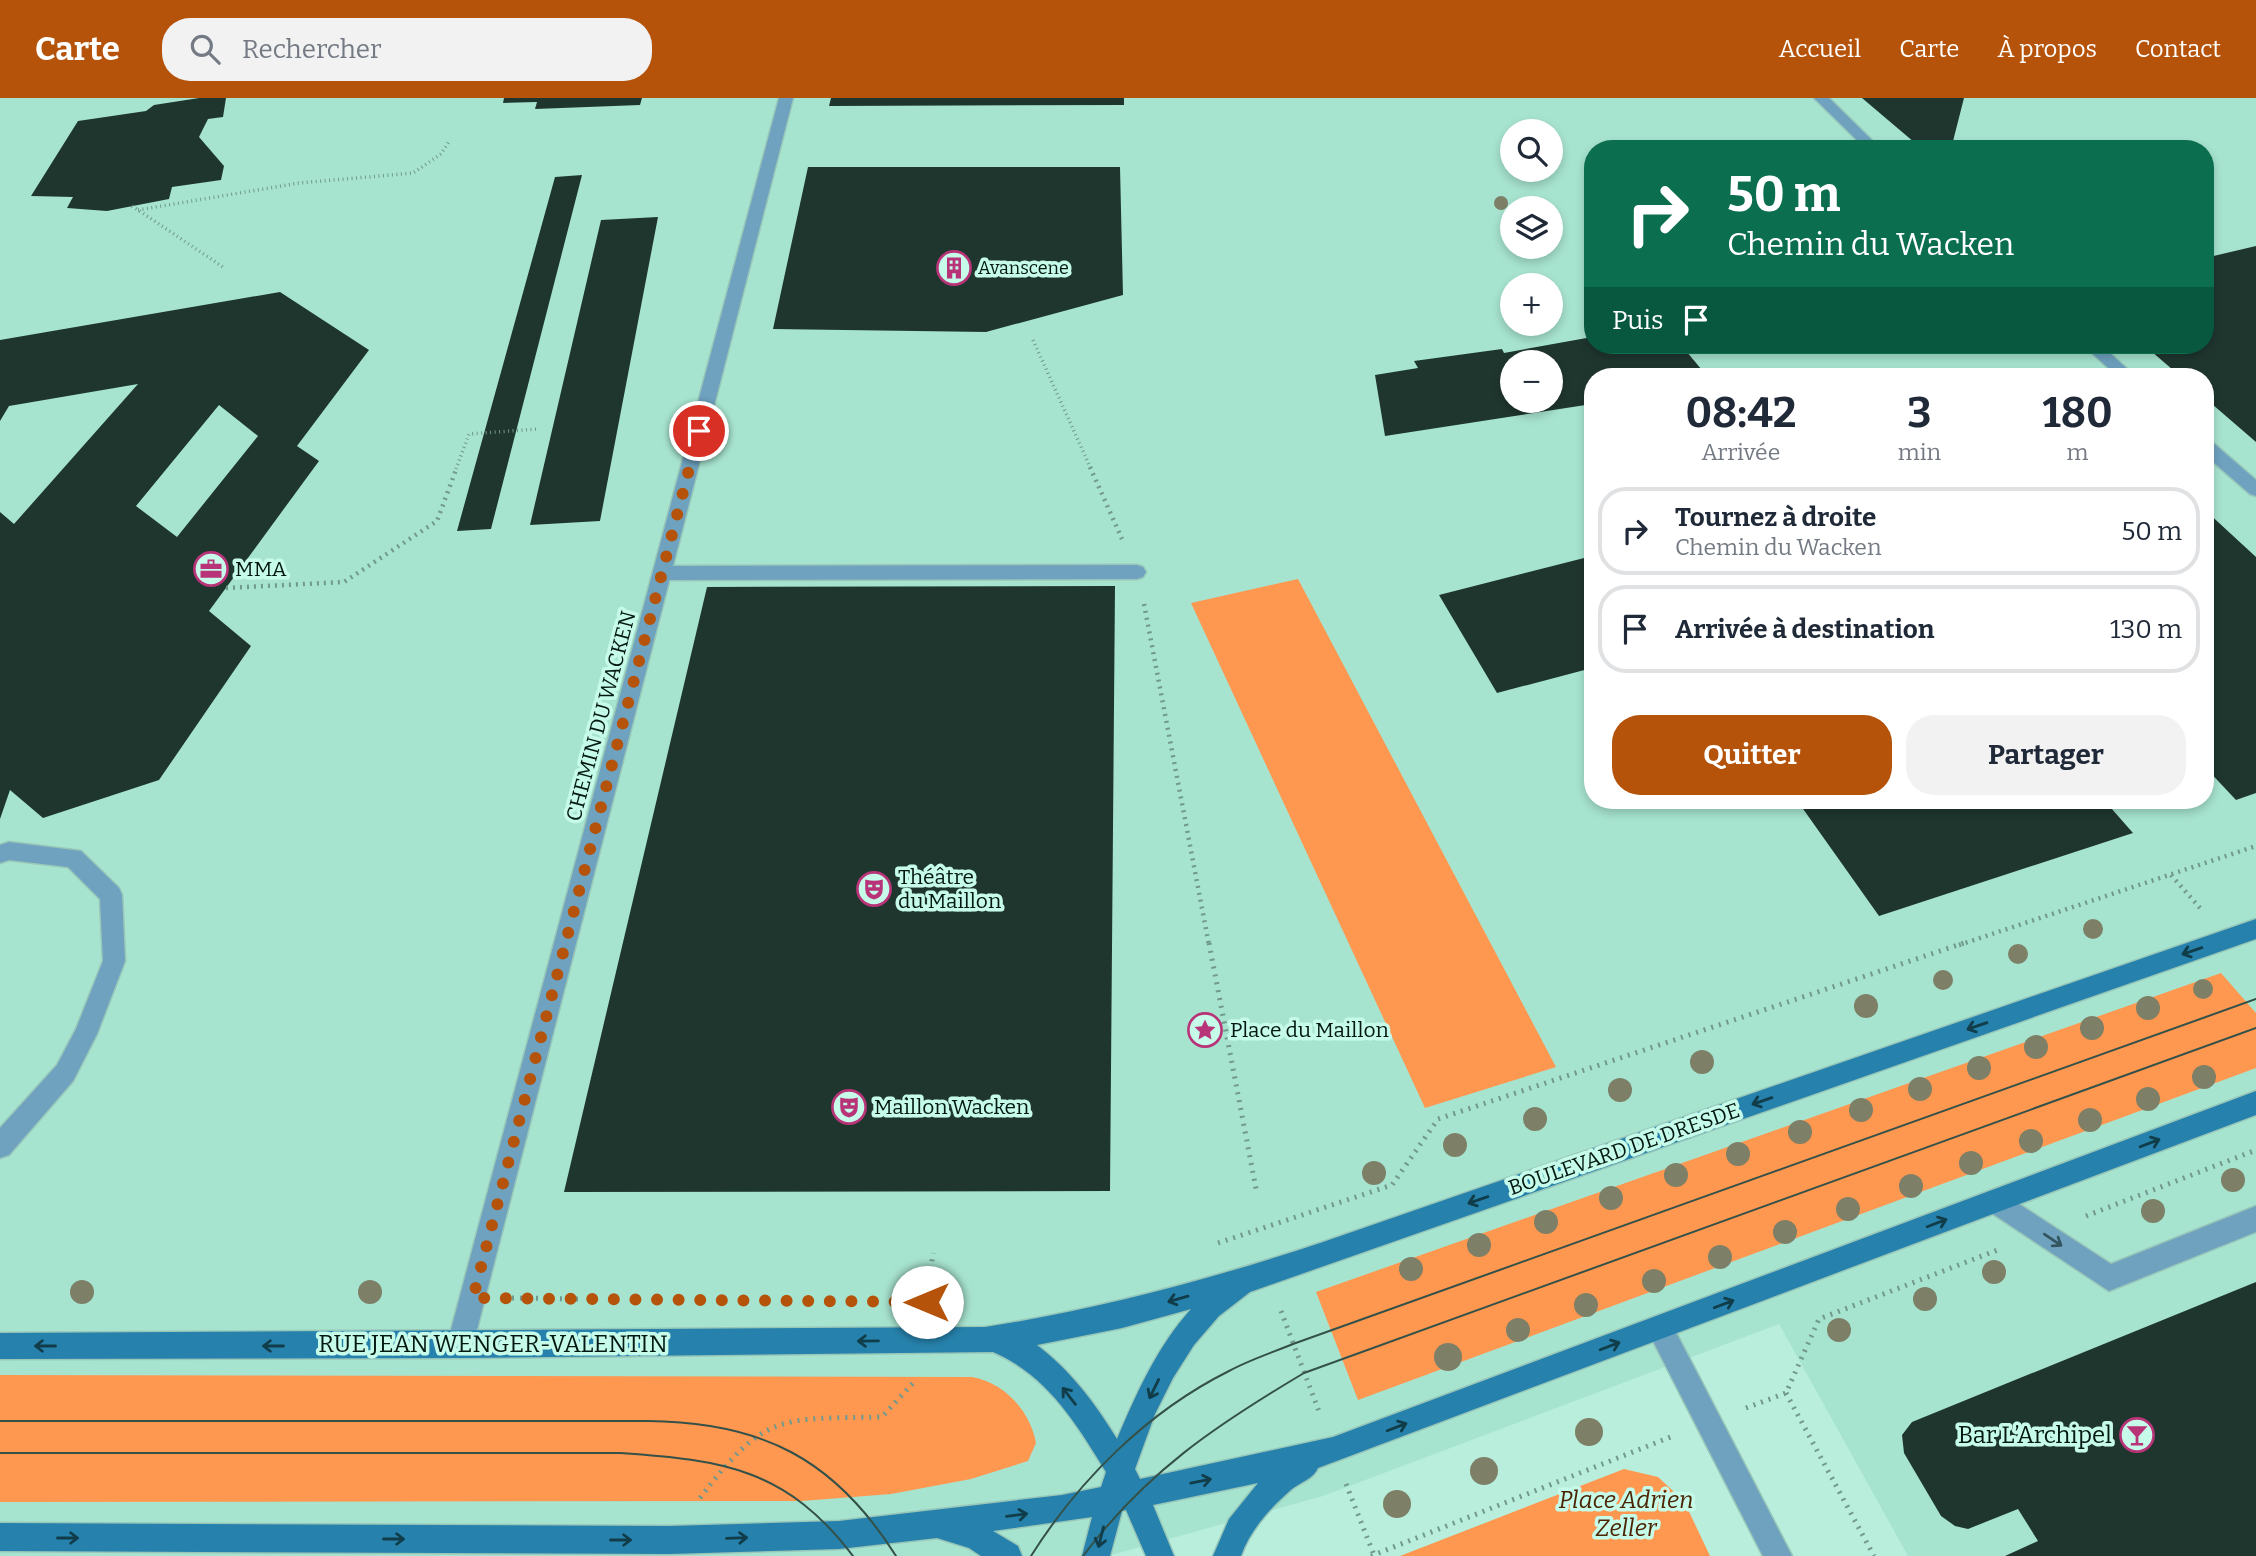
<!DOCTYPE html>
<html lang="fr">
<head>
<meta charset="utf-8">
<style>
	body { margin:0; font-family:Bitter,serif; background:#f2f2f3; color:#1f2937; height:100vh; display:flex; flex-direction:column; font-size:26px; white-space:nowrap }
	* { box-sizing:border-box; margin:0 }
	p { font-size:23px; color:#747a83 }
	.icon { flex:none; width:38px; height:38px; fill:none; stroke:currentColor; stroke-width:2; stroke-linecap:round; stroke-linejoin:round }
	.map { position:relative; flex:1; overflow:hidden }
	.panel { position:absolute; left:1584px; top:270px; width:630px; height:441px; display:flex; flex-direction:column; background:#fff; border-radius:28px; box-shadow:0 4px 10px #0003 }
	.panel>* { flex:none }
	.banner { position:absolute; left:1584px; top:42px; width:630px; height:214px; border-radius:28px; box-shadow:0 4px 10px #0003; background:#0b6e4f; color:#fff; overflow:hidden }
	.tools { position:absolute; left:1500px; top:21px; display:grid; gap:14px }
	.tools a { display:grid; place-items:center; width:63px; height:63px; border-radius:50%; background:#fff; box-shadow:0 4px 10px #0003; font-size:35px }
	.pin { position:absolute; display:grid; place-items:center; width:60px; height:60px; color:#fff; margin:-30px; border:4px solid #fff; border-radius:50%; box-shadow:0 2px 7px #0007 }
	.me { position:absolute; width:77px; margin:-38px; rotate:270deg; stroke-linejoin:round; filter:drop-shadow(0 0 5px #0008) }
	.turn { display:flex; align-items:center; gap:24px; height:147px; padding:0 28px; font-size:32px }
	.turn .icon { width:91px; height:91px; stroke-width:2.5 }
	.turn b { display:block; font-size:49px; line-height:60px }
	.then { display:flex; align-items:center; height:66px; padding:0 28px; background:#0003; gap:14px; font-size:26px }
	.eta { display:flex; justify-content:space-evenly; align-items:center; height:119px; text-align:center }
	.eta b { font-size:42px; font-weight:700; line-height:49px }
	.primary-button { display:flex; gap:14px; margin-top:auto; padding:14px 28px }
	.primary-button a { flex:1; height:80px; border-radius:28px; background:#b45309; color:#fff; font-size:28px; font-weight:700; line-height:80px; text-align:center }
	.primary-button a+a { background:#f2f2f3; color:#1f2937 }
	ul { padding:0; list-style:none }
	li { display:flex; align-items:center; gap:21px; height:88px; margin:0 14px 10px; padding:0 14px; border:4px solid #e0e1e3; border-radius:28px }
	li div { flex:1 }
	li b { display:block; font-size:26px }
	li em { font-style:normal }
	header { display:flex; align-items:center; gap:42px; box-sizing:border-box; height:98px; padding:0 35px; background:#b45309; color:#fff }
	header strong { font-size:33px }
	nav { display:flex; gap:38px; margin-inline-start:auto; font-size:24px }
	.search { width:490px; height:63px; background:#f2f2f3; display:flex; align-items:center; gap:18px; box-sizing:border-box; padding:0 24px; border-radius:28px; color:#747a83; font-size:26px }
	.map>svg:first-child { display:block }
	.built { fill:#a7e4d0; fill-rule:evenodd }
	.green { fill:#fe9851 }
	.building { fill:#1f362f; fill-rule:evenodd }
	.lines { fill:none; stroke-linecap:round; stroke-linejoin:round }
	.service-casing { stroke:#98c7b9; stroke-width:3 }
	.minor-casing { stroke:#98c7b9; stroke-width:3 }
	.secondary-casing { stroke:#98c7b9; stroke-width:3 }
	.path-far2 { stroke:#71998d; stroke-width:3.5; stroke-dasharray:1 3.5; stroke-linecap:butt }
	.path-far1 { stroke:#71998d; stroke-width:4.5; stroke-dasharray:2 5; stroke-linecap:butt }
	.path { stroke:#71998d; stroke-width:5; stroke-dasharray:2 6; stroke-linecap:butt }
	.service { fill:#6ea2bf; fill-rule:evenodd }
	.minor { fill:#6ea2bf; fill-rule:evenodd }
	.secondary { fill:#2682ac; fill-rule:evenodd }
	.tram { stroke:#345149; stroke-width:2 }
	.tree { fill:#7d7f66 }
	.oneway { stroke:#103d49 }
	.oneway2 { stroke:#345660 }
	.route { stroke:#b45309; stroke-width:12; stroke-dasharray:0 21.6 }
	.labels { text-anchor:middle; stroke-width:7; stroke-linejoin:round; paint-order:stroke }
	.far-poi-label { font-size:18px; fill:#041813; stroke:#c6fbea; text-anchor:start }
	.poi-label { font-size:21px; fill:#041813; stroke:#c6fbea; text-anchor:start }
	.street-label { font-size:21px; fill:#041813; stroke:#c6fbea }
	.near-street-label { font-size:24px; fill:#041813; stroke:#c6fbea }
	.near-poi-label { font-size:24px; fill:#041813; stroke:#c6fbea; text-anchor:end }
	.near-park-label { font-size:24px; font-style:italic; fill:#4c2404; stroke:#c6fbea }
</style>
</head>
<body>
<header>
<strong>Carte</strong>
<div class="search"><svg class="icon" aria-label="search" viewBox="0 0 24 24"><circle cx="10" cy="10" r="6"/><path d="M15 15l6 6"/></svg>Rechercher</div>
<nav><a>Accueil</a><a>Carte</a><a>À propos</a><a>Contact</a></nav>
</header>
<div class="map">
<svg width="2256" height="1458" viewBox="0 0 2256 1458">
	<rect width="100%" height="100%" fill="#b9eedd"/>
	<path class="built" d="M0 0H2256V1458H1908L1779 1226 1323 1398 1108 1458H0ZM1512 33H1550V72H1512ZM1592 51H2205V247H1592ZM1512 110H1550V149H1512ZM1512 187H1550V226H1512ZM1512 264H1550V303H1512ZM1592 278H2205V702H1592Z"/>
	<path class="green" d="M1298 481 1556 969 1425 1010 1191 505Z
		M2221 875 2256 915V970L1358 1302 1316 1194Z
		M0 1277 972 1279C1005 1285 1030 1313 1036 1345L1028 1363 971 1381 891 1396 802 1403 0 1404Z
		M1624 1371 1658 1379 1684 1403 1710 1458H1400Z"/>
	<path class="building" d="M199 0H226L223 19 208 21 199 39 224 68 221 82 172 89 169 101 107 113 67 110 73 99 31 98 78 23 146 13 154 7Z
		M504 0H642L640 7 535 11 537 4 503 5Z
		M831 0H1124V7L829 8Z
		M1862 0H1964L1951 51 1921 50Z
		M808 69H1120L1123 197 986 234 773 231Z
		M582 77 491 431 457 433 555 79Z
		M658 119 600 423 530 427 601 122Z
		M2256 148V344L2205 300V278H2180L2144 247H2205V160Z
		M280 194 369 252 297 348 319 363 209 513 251 548 159 682 43 720 10 692 0 721V414L14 426 138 286 9 308 0 323V242ZM219 307 258 338 177 439 136 408Z
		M1592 239V247H1681L1707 278H1592V306L1385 338 1375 277 1418 270 1414 263 1502 251 1504 255ZM1512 264H1550V303H1512Z
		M2205 412 2256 459V695L2236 702 2205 669Z
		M1592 458V570L1497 595 1439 497Z
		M1115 488 1110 1093 564 1094 707 489Z
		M1822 702H2104L2133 735 1879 818 1801 708Z
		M2256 1184V1458H2005L2038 1443 2018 1411 1968 1431 1955 1428 1941 1418 1904 1355 1902 1337 1912 1324Z"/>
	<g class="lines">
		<g class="service-casing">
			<path id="service" d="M1814 0H1829L1881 51H1866Z
				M2083 247H2101L2135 278H2117Z
				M2205 341 2211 343 2256 382V398L2250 396 2205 357Z
				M1137 467 1143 469 1146 474 1143 479 1137 481 662 482 656 480 653 475 656 470 662 468Z
				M9 744 81 753 119 790 122 797 125 863 97 936 73 983 9 1057 0 1060V1030L57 967 76 931 103 863 100 801 68 769 9 762 0 765V747Z
				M1996 1091 2111 1166 2256 1108V1134L2109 1193 1987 1112 1984 1103 1987 1094Z"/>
		</g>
		<g class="minor-casing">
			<path id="minor" d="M779 0H793L473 1247 469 1256 460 1260 451 1256 447 1247Z
				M1660 1217 1669 1221 1792 1458H1763L1651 1239 1647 1230 1651 1221Z"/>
		</g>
		<g class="secondary-casing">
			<path id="secondary" d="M2256 821V841L1250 1194 1219 1218 1194 1247 1173 1280 1155 1316 1135 1371 1140 1381 1333 1339 2256 993V1017L1318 1370C1314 1380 1300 1385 1292 1391 1271 1409 1250 1432 1241 1458H1213L1229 1421 1258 1385 1153 1407 1174 1458H1146L1126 1412 1122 1413 1110 1458H1082L1092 1419 993 1433 1018 1448 1022 1458H981L969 1450 937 1440 839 1451 669 1456 0 1453V1425L669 1428 839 1423 1062 1397 1101 1389 1106 1374C1076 1325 1047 1277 993 1254L460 1260 0 1261V1235L985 1229C1101 1211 1211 1181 1323 1144ZM1191 1211C1157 1249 1137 1294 1117 1341 1095 1305 1071 1273 1037 1247L1122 1230Z"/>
		</g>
		<path class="path-far2" d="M132 108 223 169
			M138 112 299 85 413 75 441 56 450 42
			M1033 242 1091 371
			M456 371 469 336 537 331"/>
		<path class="path-far1" d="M1090 369 1122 441
			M226 490 344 484 437 423 457 369
			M1144 506 1209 847
			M2171 777 2200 810
			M1959 847 2256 748"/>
		<path class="path" d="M1209 845 1257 1096
			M2086 1118 2256 1052
			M1218 1145 1392 1087 1438 1021 1964 845
			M512 1200 584 1201
			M927 1203 933 1155
			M1281 1213 1320 1316
			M1786 1295 1874 1458
			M1746 1310 1786 1295 1819 1221 2000 1151
			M1346 1386 1374 1457
			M700 1400C765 1314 780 1321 882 1319L914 1284
			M1371 1458 1673 1338"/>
		<use href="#service" class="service"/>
		<use href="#minor" class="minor"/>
		<use href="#secondary" class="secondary"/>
		<path class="tram" d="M0 1323H648C762 1324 835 1361 896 1458
			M0 1355H620C724 1362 787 1371 853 1458
			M1031 1458C1079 1382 1147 1314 1229 1273 1249 1262 1271 1255 1293 1246L2256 901
			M1083 1458C1146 1374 1215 1328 1304 1275L2256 930"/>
	</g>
	<g class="tree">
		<circle cx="1501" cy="105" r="7"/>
		<circle cx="2093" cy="831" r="10"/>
		<circle cx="2018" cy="856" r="10"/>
		<circle cx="1943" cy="882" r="10"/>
		<circle cx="2203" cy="891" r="10"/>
		<circle cx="1866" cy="908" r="12"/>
		<circle cx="2148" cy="910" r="12"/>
		<circle cx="2092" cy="930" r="12"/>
		<circle cx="2036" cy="949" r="12"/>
		<circle cx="1702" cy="964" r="12"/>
		<circle cx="1979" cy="970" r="12"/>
		<circle cx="2204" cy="979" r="12"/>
		<circle cx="1920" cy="991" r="12"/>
		<circle cx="1620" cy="992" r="12"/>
		<circle cx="2148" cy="1001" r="12"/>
		<circle cx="1861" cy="1012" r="12"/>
		<circle cx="1535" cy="1021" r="12"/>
		<circle cx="2090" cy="1022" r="12"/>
		<circle cx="1800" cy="1034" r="12"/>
		<circle cx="2031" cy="1043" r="12"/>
		<circle cx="1455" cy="1047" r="12"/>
		<circle cx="1738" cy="1056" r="12"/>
		<circle cx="1971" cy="1065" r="12"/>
		<circle cx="1374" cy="1075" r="12"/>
		<circle cx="1676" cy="1077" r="12"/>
		<circle cx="2233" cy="1082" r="12"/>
		<circle cx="1911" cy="1088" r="12"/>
		<circle cx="1611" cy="1100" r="12"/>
		<circle cx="1848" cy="1111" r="12"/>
		<circle cx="2153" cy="1113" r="12"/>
		<circle cx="1546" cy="1124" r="12"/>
		<circle cx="1785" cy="1134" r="12"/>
		<circle cx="1479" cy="1147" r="12"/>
		<circle cx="1720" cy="1159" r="12"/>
		<circle cx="1411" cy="1171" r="12"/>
		<circle cx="1994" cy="1174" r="12"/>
		<circle cx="1654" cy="1183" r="12"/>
		<circle cx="82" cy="1194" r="12"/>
		<circle cx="370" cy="1194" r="12"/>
		<circle cx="1925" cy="1201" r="12"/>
		<circle cx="1586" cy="1207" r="12"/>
		<circle cx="1518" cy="1232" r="12"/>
		<circle cx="1839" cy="1232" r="12"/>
		<circle cx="1448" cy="1259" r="14"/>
		<circle cx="1589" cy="1334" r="14"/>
		<circle cx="1484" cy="1373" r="14"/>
		<circle cx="1397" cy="1406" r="14"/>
	</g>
	<defs><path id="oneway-shaft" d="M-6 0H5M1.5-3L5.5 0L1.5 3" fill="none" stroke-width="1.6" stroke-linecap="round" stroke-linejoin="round" transform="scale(1.75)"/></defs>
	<g class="oneway">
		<use href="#oneway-shaft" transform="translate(2192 853) rotate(161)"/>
		<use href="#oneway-shaft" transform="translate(1977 928) rotate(161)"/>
		<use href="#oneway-shaft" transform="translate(1762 1003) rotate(161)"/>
		<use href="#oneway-shaft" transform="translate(2150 1045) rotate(-21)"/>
		<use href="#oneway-shaft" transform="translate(1478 1102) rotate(161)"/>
		<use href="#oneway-shaft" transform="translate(1937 1125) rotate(-21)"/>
		<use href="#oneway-shaft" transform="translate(1178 1201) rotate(164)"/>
		<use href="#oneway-shaft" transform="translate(1724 1206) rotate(-21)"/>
		<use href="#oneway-shaft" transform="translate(868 1243) rotate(179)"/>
		<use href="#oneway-shaft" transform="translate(45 1248) rotate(180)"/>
		<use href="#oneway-shaft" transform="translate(273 1248) rotate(180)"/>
		<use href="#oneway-shaft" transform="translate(1610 1248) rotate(-21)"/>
		<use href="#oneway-shaft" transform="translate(1154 1291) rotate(116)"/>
		<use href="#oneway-shaft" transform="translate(1069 1298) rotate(-128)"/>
		<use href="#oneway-shaft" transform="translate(1397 1329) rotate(-21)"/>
		<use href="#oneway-shaft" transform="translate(1201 1383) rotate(-11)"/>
		<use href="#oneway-shaft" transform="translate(1017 1417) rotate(-7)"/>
		<use href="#oneway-shaft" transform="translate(1101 1439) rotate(104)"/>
		<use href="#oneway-shaft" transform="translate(68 1440)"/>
		<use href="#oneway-shaft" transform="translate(737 1440) rotate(-2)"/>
		<use href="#oneway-shaft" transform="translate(394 1441)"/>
		<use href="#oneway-shaft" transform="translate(621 1442)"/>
	</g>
	<use class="oneway2" href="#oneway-shaft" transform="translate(2053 1142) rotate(34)"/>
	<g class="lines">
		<path class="route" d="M699 333 473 1200 927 1204"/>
	</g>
	<defs>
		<g id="building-ring" transform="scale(1.75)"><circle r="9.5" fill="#c6fbea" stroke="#b83378" stroke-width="1.5"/><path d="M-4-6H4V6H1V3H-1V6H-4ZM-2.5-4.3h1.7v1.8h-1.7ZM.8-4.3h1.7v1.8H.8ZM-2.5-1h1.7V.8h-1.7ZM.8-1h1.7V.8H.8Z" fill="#b83378"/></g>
		<g id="office-ring" transform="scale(1.75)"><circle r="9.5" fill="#c6fbea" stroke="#b83378" stroke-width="1.5"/><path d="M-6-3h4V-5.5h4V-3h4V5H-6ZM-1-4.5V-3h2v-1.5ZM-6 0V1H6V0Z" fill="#b83378"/></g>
		<g id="theatre-ring" transform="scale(1.75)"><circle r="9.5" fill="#c6fbea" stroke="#b83378" stroke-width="1.5"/><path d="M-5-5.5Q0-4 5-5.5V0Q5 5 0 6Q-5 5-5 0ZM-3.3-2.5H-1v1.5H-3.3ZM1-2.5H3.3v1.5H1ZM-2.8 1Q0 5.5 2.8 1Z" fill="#b83378"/></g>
		<g id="sight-ring" transform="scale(1.75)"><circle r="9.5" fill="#c6fbea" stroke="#b83378" stroke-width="1.5"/><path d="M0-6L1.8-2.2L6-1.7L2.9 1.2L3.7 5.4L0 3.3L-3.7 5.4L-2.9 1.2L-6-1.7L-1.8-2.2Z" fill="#b83378"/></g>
		<g id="bar-ring" transform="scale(1.75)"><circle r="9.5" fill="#c6fbea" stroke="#b83378" stroke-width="1.5"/><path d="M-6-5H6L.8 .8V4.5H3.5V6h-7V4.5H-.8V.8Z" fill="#b83378"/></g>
	</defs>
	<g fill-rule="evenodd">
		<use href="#building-ring" x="954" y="170"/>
		<use href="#office-ring" x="211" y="471"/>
		<use href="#theatre-ring" x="874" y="791"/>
		<use href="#sight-ring" x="1205" y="932"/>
		<use href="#theatre-ring" x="849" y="1009"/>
		<use href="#bar-ring" x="2137" y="1337"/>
	</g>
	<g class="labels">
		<g class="far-poi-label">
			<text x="978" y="176">Avanscene</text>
		</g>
		<g class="poi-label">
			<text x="235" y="478">MMA</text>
			<text x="898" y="786">Théâtre<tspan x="898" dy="24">du Maillon</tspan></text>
			<text x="1230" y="939">Place du Maillon</text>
			<text x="874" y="1016">Maillon Wacken</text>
		</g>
		<g class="street-label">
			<text transform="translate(601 618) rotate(-75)" y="7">CHEMIN DU WACKEN</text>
			<text transform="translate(1624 1051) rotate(-19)" y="7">BOULEVARD DE DRESDE</text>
		</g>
		<g class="near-street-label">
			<text x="493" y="1254">RUE JEAN WENGER-VALENTIN</text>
		</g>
		<g class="near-poi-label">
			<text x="2112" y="1345">Bar L’Archipel</text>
		</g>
		<g class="near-park-label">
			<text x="1626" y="1410">Place Adrien<tspan x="1626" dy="28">Zeller</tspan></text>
		</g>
	</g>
</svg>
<div class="tools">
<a><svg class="icon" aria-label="search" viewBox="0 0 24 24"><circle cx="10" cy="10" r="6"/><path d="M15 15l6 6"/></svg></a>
<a><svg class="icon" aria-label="layers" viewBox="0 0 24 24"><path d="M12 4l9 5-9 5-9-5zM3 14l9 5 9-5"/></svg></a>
<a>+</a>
<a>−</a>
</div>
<div class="pin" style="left:699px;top:333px;background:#d93025"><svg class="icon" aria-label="arrive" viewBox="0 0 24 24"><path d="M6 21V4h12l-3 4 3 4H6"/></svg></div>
<svg class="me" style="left:927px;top:1204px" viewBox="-20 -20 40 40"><circle r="19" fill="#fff"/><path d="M0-13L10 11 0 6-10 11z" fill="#b45309"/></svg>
<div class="banner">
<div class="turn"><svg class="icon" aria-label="right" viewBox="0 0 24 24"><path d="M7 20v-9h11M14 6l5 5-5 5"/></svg><div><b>50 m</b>Chemin du Wacken</div></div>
<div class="then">Puis<svg class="icon" aria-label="arrive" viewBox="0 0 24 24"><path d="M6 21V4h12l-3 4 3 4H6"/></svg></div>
</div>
<section class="panel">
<div class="eta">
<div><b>08:42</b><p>Arrivée</p></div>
<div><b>3</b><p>min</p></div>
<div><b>180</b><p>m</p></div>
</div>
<ul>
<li><svg class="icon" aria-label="right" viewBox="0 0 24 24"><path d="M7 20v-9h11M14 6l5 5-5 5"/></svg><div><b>Tournez à droite</b><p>Chemin du Wacken</p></div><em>50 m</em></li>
<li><svg class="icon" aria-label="arrive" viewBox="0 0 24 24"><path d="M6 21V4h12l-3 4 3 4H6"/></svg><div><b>Arrivée à destination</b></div><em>130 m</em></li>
</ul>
<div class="primary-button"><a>Quitter</a><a>Partager</a></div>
</section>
</div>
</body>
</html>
